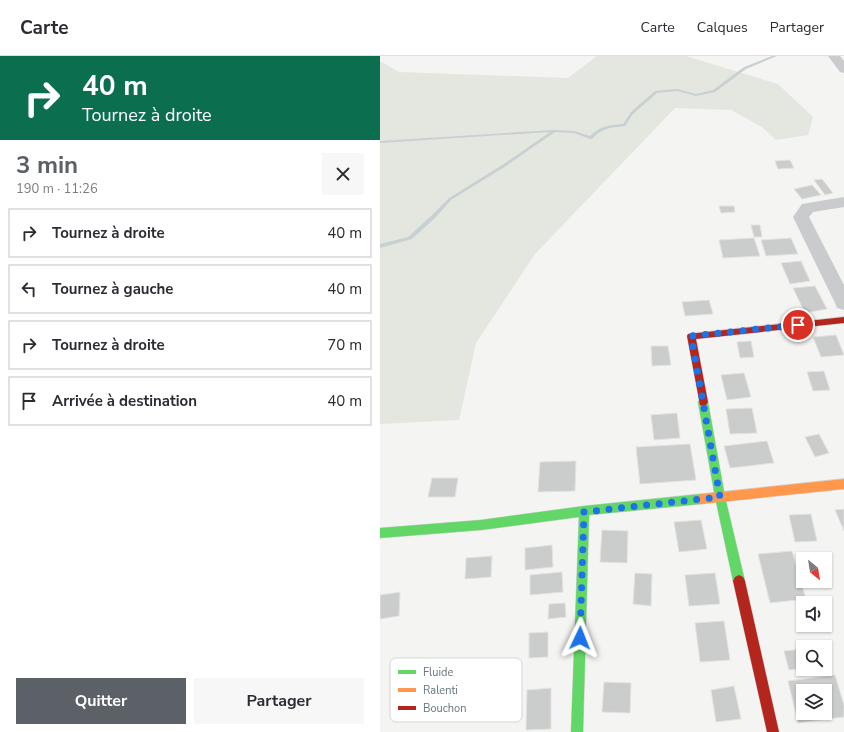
<!DOCTYPE html>
<html lang="fr">
<head>
<meta charset="utf-8">
<style>
	body { margin:0; font-family:"Nunito Sans",sans-serif; background:#f7f7f7; color:#2b2b33; height:100vh; display:flex; flex-direction:column; font-size:15px; white-space:nowrap }
	* { box-sizing:border-box; margin:0 }
	p { font-size:13px; color:#7c7c81 }
	.icon { flex:none; width:22px; height:22px; fill:none; stroke:currentColor; stroke-width:2; stroke-linecap:round; stroke-linejoin:round }
	.map { position:relative; flex:1; overflow:hidden }
	.sheet { display:flex; flex-direction:column; background:#fff; width:380px }
	.sheet>* { flex:none }
	.guide { background:#0b6e4f; color:#fff; overflow:hidden }
	.needle { width:26px; rotate:150deg }
	.fabs { position:absolute; left:416px; top:496px; display:grid; gap:8px }
	.fabs a { display:grid; place-items:center; width:36px; height:36px; border-radius:0px; background:#fff; box-shadow:0 1px 3px #0004; font-size:20px }
	.pin { position:absolute; display:grid; place-items:center; width:34px; height:34px; color:#fff; margin:-17px; border:2px solid #fff; border-radius:50%; box-shadow:0 1px 4px #0007 }
	.me { position:absolute; width:44px; margin:-22px; rotate:2deg; stroke-linejoin:round; filter:drop-shadow(0 0 3px #0008) }
	.turn { display:flex; align-items:center; gap:14px; height:84px; padding:0 16px; font-size:18px }
	.turn .icon { width:52px; height:52px; stroke-width:2.5 }
	.turn b { display:block; font-size:28px; line-height:34px }
	.round { display:grid; place-items:center; flex:none; width:42px; height:42px; border-radius:0px; background:#f7f7f7 }
	.head { display:flex; align-items:center; justify-content:space-between; height:68px; padding:0 16px }
	h1 { font-size:24px; font-weight:700; line-height:30px; color:#5c6168 }
	.cta { display:flex; gap:8px; margin-top:auto; padding:8px 16px }
	.cta a { flex:1; height:46px; border-radius:0px; background:#5c6168; color:#fff; font-size:16px; font-weight:700; line-height:46px; text-align:center }
	.cta a+a { background:#f7f7f7; color:#2b2b33 }
	ul { padding:0; list-style:none }
	li { display:flex; align-items:center; gap:12px; height:50px; margin:0 8px 6px; padding:0 8px; border:2px solid #e1e1e2; border-radius:0px }
	li div { flex:1 }
	li b { display:block; font-size:15px }
	li em { font-style:normal }
	header { display:flex; align-items:center; gap:24px; box-sizing:border-box; height:56px; padding:0 20px; background:#fff; border-bottom:1px solid #e1e1e2 }
	header strong { font-size:19px }
	nav { display:flex; gap:22px; margin-inline-start:auto; font-size:14px }
	main { display:flex; flex:1; min-height:0 }
	.map>svg:first-child { display:block }
	.green { fill:#e4e6e0 }
	.lines { fill:none; stroke-linecap:round; stroke-linejoin:round }
	.stream { fill:#c8d1d2; fill-rule:evenodd }
	.building { fill:#cbcccc; stroke:#e3e3e2; fill-rule:evenodd }
	.fast-casing { stroke:#d0d1d2; stroke-width:1 }
	.slow-casing { stroke:#d0d1d2; stroke-width:1 }
	.jam-casing { stroke:#d0d1d2; stroke-width:1 }
	.street { fill:#cacbcc; fill-rule:evenodd }
	.fast { fill:#63d668; fill-rule:evenodd }
	.slow { fill:#ff974d; fill-rule:evenodd }
	.jam { fill:#b3261e; fill-rule:evenodd }
	.route { stroke:#1a73e8; stroke-width:7; stroke-dasharray:0 12.6 }
	.key { fill:#fff; stroke:#d1d6d9; stroke-width:1 }
	.key-label { font-size:11px; fill:#657681 }
</style>
</head>
<body>
<header>
<strong>Carte</strong>
<nav><a>Carte</a><a>Calques</a><a>Partager</a></nav>
</header>
<main>
<section class="sheet">
<div class="guide">
<div class="turn"><svg class="icon" aria-label="right" viewBox="0 0 24 24"><path d="M7 20v-9h11M14 6l5 5-5 5"/></svg><div><b>40 m</b>Tournez à droite</div></div>
</div>
<div class="head"><div><h1>3 min</h1><p>190 m · 11:26</p></div><a class="round"><svg class="icon" aria-label="close" viewBox="0 0 24 24"><path d="M6 6l12 12M18 6L6 18"/></svg></a></div>
<ul>
<li><svg class="icon" aria-label="right" viewBox="0 0 24 24"><path d="M7 20v-9h11M14 6l5 5-5 5"/></svg><div><b>Tournez à droite</b></div><em>40 m</em></li>
<li><svg class="icon" aria-label="left" viewBox="0 0 24 24"><path d="M17 20v-9H6M10 6l-5 5 5 5"/></svg><div><b>Tournez à gauche</b></div><em>40 m</em></li>
<li><svg class="icon" aria-label="right" viewBox="0 0 24 24"><path d="M7 20v-9h11M14 6l5 5-5 5"/></svg><div><b>Tournez à droite</b></div><em>70 m</em></li>
<li><svg class="icon" aria-label="arrive" viewBox="0 0 24 24"><path d="M6 21V4h12l-3 4 3 4H6"/></svg><div><b>Arrivée à destination</b></div><em>40 m</em></li>
</ul>
<div class="cta"><a>Quitter</a><a>Partager</a></div>
</section>
<div class="map">
<svg width="464" height="676" viewBox="0 0 464 676">
	<rect width="100%" height="100%" fill="#f4f4f2"/>
	<path class="green" d="M217 0H306L398 28 433 61 428 79 396 84 382 71 351 54 295 52 155 198 96 287 79 364 0 368V5L19 16 188 22Z"/>
	<g class="lines">
		<path class="stream" d="M392 0H397L366 13 335 36 316 40 297 35 277 37 253 58 245 70C230 72 224 71 212 83H210L194 77 175 76 126 110 71 144 56 161 32 183 0 192V188L28 181 52 159 69 142 124 108 170 76 0 87V85L173 74 194 75 210 80C220 70 229 69 243 68L251 56 275 35 297 33 316 38 333 34 364 11Z"/>
	</g>
	<path class="building" d="M410 104 414 112 398 113 395 105Z
		M442 123 453 137 445 139 434 124Z
		M432 129 441 139 422 143 414 133Z
		M339 150H354L355 156 341 157Z
		M371 169H380L382 181H374Z
		M374 182 380 200 343 202 339 184Z
		M411 182 418 198 386 200 381 184Z
		M421 205 430 225 410 228 401 207Z
		M435 230 447 253 425 257 413 232Z
		M329 244 333 258 305 260 302 246Z
		M456 279 464 299 441 301 433 281Z
		M371 285 374 301 360 302 357 286Z
		M271 290H288L291 309 272 310Z
		M444 315 450 334 433 335 427 316Z
		M364 317 371 341 347 344 341 319Z
		M372 352 377 377 350 378 346 353Z
		M297 357 300 382 274 384 271 359Z
		M439 378 449 397 435 401 425 381Z
		M387 385 394 407 350 412 344 390Z
		M310 388 316 424 260 428 256 391Z
		M196 405 195 435 158 436 160 406Z
		M52 422H78L75 441H48Z
		M464 453V475L455 454Z
		M431 458 437 485 415 486 409 459Z
		M321 464 327 493 299 496 294 466Z
		M222 474 248 475 247 507 220 506Z
		M172 489 173 511 145 514V492Z
		M412 495 426 543 390 547 378 498Z
		M112 500 111 521 85 523 86 502Z
		M182 516 183 536 150 539V519Z
		M255 517 272 518 271 550 253 548Z
		M335 517 340 548 309 550 305 519Z
		M20 536 19 560 0 563V539Z
		M185 547 186 561 168 563 169 548Z
		M344 565 350 604 320 606 315 567Z
		M168 576V601L149 602V577Z
		M423 593V612L409 614 404 595Z
		M445 593 450 609H445Z
		M455 619 464 649V661L418 667 408 625ZM423 635H445V657H423Z
		M224 626 251 627 250 657 222 656Z
		M354 630 361 663 336 666 331 634Z
		M171 632V673L146 674 147 634Z"/>
	<g class="lines">
		<g class="fast-casing">
			<path id="fast" d="M323 342 326 343 328 346 345 441 365 525 363 529 359 531 355 529 353 525 335 441 318 346 320 343Z
				M321 438 325 440 326 443 325 446 321 448 209 459 203 676H191L199 461 101 474 0 482V472L101 464 204 450Z"/>
		</g>
		<g class="slow-casing">
			<path id="slow" d="M464 423V433L321 448 317 446 316 443 317 440 321 438Z"/>
		</g>
		<g class="jam-casing">
			<path id="jam" d="M464 261V267L316 283 328 346 326 349 323 350 320 349 307 280 308 278Z
				M359 519 363 521 365 525 399 676H387L353 525 355 521Z"/>
		</g>
		<path class="street" d="M448 0H460L464 5V17L460 16Z
			M464 141V151L433 156 429 161 464 229V254L457 252 455 247 413 161 422 148Z"/>
		<use href="#fast" class="fast"/>
		<use href="#slow" class="slow"/>
		<use href="#jam" class="jam"/>
	</g>
	<g class="lines">
		<path class="route" d="M200 582 204 456 340 441 311 280 418 269"/>
	</g>
	<rect x="10" y="602" width="132" height="64" rx="6" class="key"/>
	<rect x="18" y="614" width="18" height="4" fill="#63d668"/>
	<rect x="18" y="632" width="18" height="4" fill="#ff974d"/>
	<rect x="18" y="650" width="18" height="4" fill="#b3261e"/>
	<g class="key-label">
		<text x="43" y="620">Fluide</text>
		<text x="43" y="638">Ralenti</text>
		<text x="43" y="656">Bouchon</text>
	</g>
</svg>
<div class="fabs">
<a><svg class="needle" viewBox="-14 -14 28 28"><path d="M0-13l5 13h-10z" fill="#e53935"/><path d="M0 13l5-13h-10z" fill="#7c7c81"/></svg></a>
<a><svg class="icon" aria-label="sound" viewBox="0 0 24 24"><path d="M4 9h4l5-4v14l-5-4H4zM17 9q2 3 0 6"/></svg></a>
<a><svg class="icon" aria-label="search" viewBox="0 0 24 24"><circle cx="10" cy="10" r="6"/><path d="M15 15l6 6"/></svg></a>
<a><svg class="icon" aria-label="layers" viewBox="0 0 24 24"><path d="M12 4l9 5-9 5-9-5zM3 14l9 5 9-5"/></svg></a>
</div>
<div class="pin" style="left:418px;top:269px;background:#d93025"><svg class="icon" aria-label="arrive" viewBox="0 0 24 24"><path d="M6 21V4h12l-3 4 3 4H6"/></svg></div>
<svg class="me" style="left:200px;top:582px" viewBox="-20 -20 40 40"><path d="M0-17L14 15 0 8-14 15z" fill="#1a73e8" stroke="#fff" stroke-width="4"/></svg>
</div>
</main>
</body>
</html>
